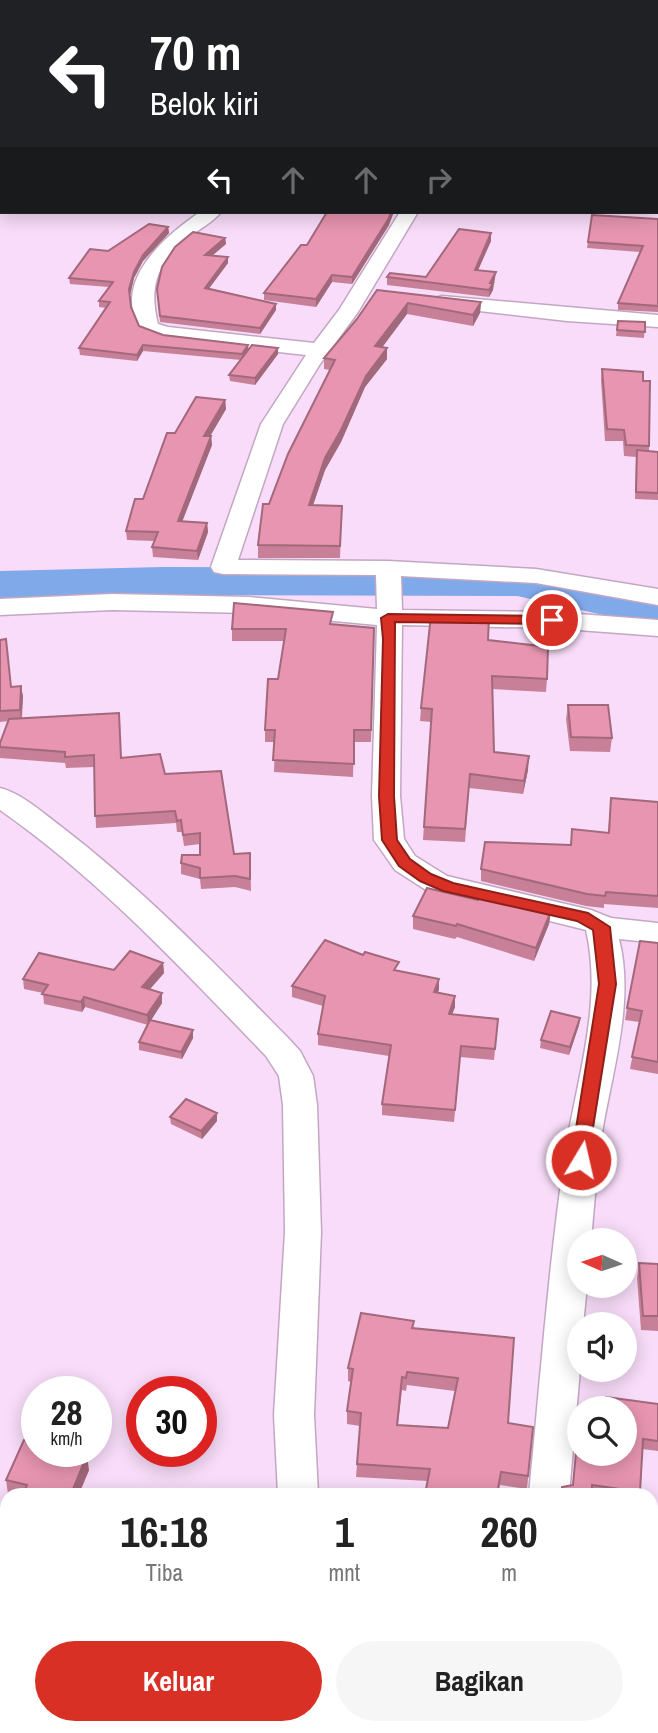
<!DOCTYPE html>
<html lang="id">
<head>
<meta charset="utf-8">
<style>
	body { margin:0; font-family:"Archivo Narrow",sans-serif; background:#f6f6f6; color:#222; height:100vh; display:flex; flex-direction:column; font-size:26px; white-space:nowrap }
	* { box-sizing:border-box; margin:0 }
	p { font-size:23px; color:#767676 }
	.icon { flex:none; width:38px; height:38px; fill:none; stroke:currentColor; stroke-width:2; stroke-linecap:round; stroke-linejoin:round }
	.map { position:relative; flex:1; overflow:hidden }
	.details { position:absolute; left:0px; top:1488px; width:658px; height:247px; display:flex; flex-direction:column; background:#fff; border-radius:21px 21px 0 0; box-shadow:0 4px 18px #0003 }
	.details>* { flex:none }
	.top-card { position:absolute; left:0px; top:0px; width:658px; height:214px; box-shadow:0 4px 18px #0003; background:#202124; color:#fff; overflow:hidden }
	.needle { width:46px; rotate:273deg }
	.fabs { position:absolute; left:567px; top:1228px; display:grid; gap:14px }
	.fabs a { display:grid; place-items:center; width:70px; height:70px; border-radius:50%; background:#fff; box-shadow:0 4px 18px #0003; font-size:35px }
	.speed { position:absolute; left:21px; top:1376px; display:flex; gap:14px; font-size:35px; font-weight:700; text-align:center }
	.speed>* { display:grid; place-content:center; width:91px; height:91px; border-radius:50%; background:#fff; box-shadow:0 4px 18px #0003; line-height:1 }
	.speed small { font-size:18px; font-weight:400 }
	.speed .limit { border:10px solid #d22; background:#fff; color:#111 }
	.pin { position:absolute; display:grid; place-items:center; width:60px; height:60px; color:#fff; margin:-30px; border:4px solid #fff; border-radius:50%; box-shadow:0 2px 7px #0007 }
	.me { position:absolute; width:77px; margin:-38px; rotate:9deg; stroke-linejoin:round; filter:drop-shadow(0 0 5px #0008) }
	.turn { display:flex; align-items:center; gap:24px; height:147px; padding:0 35px; font-size:32px }
	.turn .icon { width:91px; height:91px; stroke-width:2.5 }
	.turn b { display:block; font-size:49px; line-height:60px }
	.lanes { display:flex; align-items:center; height:66px; padding:0 35px; background:#0003; justify-content:center; gap:35px; direction:ltr }
	.lanes .off { opacity:.35 }
	.eta { display:flex; justify-content:space-evenly; align-items:center; height:119px; text-align:center }
	.eta b { font-size:42px; font-weight:700; line-height:49px }
	.button { display:flex; gap:14px; margin-top:auto; padding:14px 35px }
	.button a { flex:1; height:80px; border-radius:42px; background:#d93025; color:#fff; font-size:28px; font-weight:700; line-height:80px; text-align:center }
	.button a+a { background:#f6f6f6; color:#222 }
	.map>svg:first-child { display:block }
	.lines { fill:none; stroke-linecap:round; stroke-linejoin:round }
	.river { fill:#80a9ea; fill-rule:evenodd }
	.minor-casing { stroke:#c2a7c3; stroke-width:3 }
	.tertiary-casing { stroke:#c2a7c3; stroke-width:3 }
	.minor { fill:#fff; fill-rule:evenodd }
	.tertiary { fill:#fff; fill-rule:evenodd }
	.wall { fill:#c78097; fill-rule:evenodd }
	.shaded-wall { fill:#a2687b }
	.building { fill:#e795b0; stroke:#a2687b; stroke-width:2; fill-rule:evenodd }
	.route { fill:#d93025; stroke:#8d1f18; stroke-width:2 }
</style>
</head>
<body>
<div class="map">
<svg width="658" height="1733" viewBox="0 0 658 1733">
	<rect width="100%" height="100%" fill="#f8dcf9"/>
	<g class="lines">
		<path class="river" d="M162 567 517 568 658 599V627L517 596 162 595 0 599V571Z"/>
		<g class="minor-casing">
			<path id="minor" d="M656 179H658V189H656Z
				M0 187H2L0 198Z
				M200 212H221C214 221 204 226 195 233 161 258 147 281 158 324L168 327 314 343 339 310 400 212H418L358 312 320 364 283 424 238 560 388 561 536 569 658 589V605L536 583 401 576 402 610 552 612 658 620V636L552 628 402 625 400 796 404 839 415 856 447 876 591 910 611 918 658 923V943L619 939C635 1001 612 1072 602 1133 597 1168 594 1205 591 1241H579V1286H587L583 1325H579L580 1370 569 1494H529C540 1383 548 1272 564 1161 574 1086 604 1007 586 930L426 890 395 870 379 847 374 840 372 796 377 625 249 613 112 610 0 615V599L112 594 249 597 377 609 376 575 223 574 214 572 211 567 261 424 306 355 164 339 142 331C109 283 165 236 200 212Z
				M442 296 658 315V327L567 321 435 306 432 302 435 298Z
				M0 788C23 794 44 814 63 828 145 891 217 966 290 1040L300 1051 313 1076 317 1105 321 1232 314 1415 318 1494H278L274 1415 285 1232 283 1105 279 1076 266 1056C182 969 100 880 0 810Z
				M235 1727H289L287 1733H233Z
				M414 1727H463L465 1733H416Z
				M505 1727H549L548 1733H504Z"/>
		</g>
		<g class="tertiary-casing">
			<path id="tertiary" d="M656 110H658V122H656Z
				M0 135H2V147H0Z"/>
		</g>
		<use href="#minor" class="minor"/>
		<use href="#tertiary" class="tertiary"/>
	</g>
	<path class="wall" d="M658 219V312L618 310V303L640 252 587 248 588 242Z
		M389 225 352 284 332 282 316 307 264 300V293L307 245Z
		M168 227 169 233 143 261 134 278 130 295 131 307 139 326 163 335 278 354 255 385 230 381 229 375 241 360 143 351 137 361 80 355 79 348 106 308 99 307V301L109 287 70 284 69 278 108 251Z
		M491 233V241L478 270 495 279 493 284V290L489 297 387 285V277H426Z
		M225 238 226 244 212 255 228 263 209 288 276 304V310L260 334 160 322 157 289Z
		M377 290 481 302 480 313 473 326 407 314 382 347 387 348V359L365 387 341 442 325 470 313 505 342 506 340 558H258V545L269 504 330 370 324 369V358L357 319Z
		M618 321 645 322 644 338 616 336Z
		M602 369 649 446V451L658 452V500L635 499 636 457 624 456 623 441H605L601 380Z
		M225 400 226 409 210 436H211L212 445 182 521 207 523 208 532 198 560 153 557 152 547 154 541 127 540 126 531 143 499 175 433Z
		M333 625 374 628 371 742H354L353 777 274 772 275 742H265V730L278 679 284 641H232V629Z
		M0 640 11 687 21 686 23 697 22 719 165 774 234 854 250 853 251 891 235 887 201 889 200 879 181 874V863L200 855V844L184 846 182 832H177L176 823 96 828 94 767 66 768 65 763 0 758V743L9 721 0 722Z
		M488 640 547 679 546 692 492 689 494 752 528 770 523 794 469 788 465 842 423 840 431 722 420 721 421 708Z
		M568 705 612 738 610 752 570 751 566 719Z
		M611 798 658 802V908L604 904V908L586 906 481 881V869L571 845 608 832Z
		M478 900 551 911 549 924 534 961 457 937 455 939 413 929V916Z
		M658 943V1074L630 1069 639 1022 625 1020 627 1008Z
		M163 963 164 973 150 989 162 1003 151 1020 193 1038 182 1059 139 1050V1042L148 1025 85 1007 82 1012 44 1004 43 993 24 989 23 979 114 970Z
		M399 971 439 979 438 992 455 996V1007L452 1014 498 1019 494 1060 460 1057 454 1122 382 1115V1104L389 1056 318 1045V1034L323 1006 292 997V986Z
		M580 1018 579 1025 569 1055 540 1048 541 1040Z
		M170 1117 217 1121 202 1139 171 1124Z
		M639 1263 658 1264V1331L641 1330 637 1278Z
		M414 1321 413 1329 508 1423 533 1427 527 1489 500 1485 498 1494H425L428 1481 356 1477 360 1426 347 1424V1411L351 1382 348 1381V1368ZM407 1385 455 1391 448 1428 398 1425 402 1390 406 1391Z
		M606 1397 658 1404V1451L642 1449 640 1494H561L562 1487 572 1485 625 1454V1409H605Z
		M89 1470 79 1494H8L6 1480Z
		M7 1535V1560H5L3 1545Z
		M658 1648V1733H636L637 1727H651L652 1688 651 1687V1670Z
		M540 1727H626L624 1733H539Z"/>
	<path class="shaded-wall" d="M391 212H394L389 225 352 284V277Z
		M168 227 169 233 143 261 134 278 130 295 129 289 134 272 143 255Z
		M491 233V241L475 277V270Z
		M225 238 226 244 206 261 205 255Z
		M228 257V263L205 294V288Z
		M496 272 493 290 489 297 490 283Z
		M332 275V282L316 307V299Z
		M481 302 480 313 473 326V315Z
		M408 303 407 314 375 357V346Z
		M276 304V310L260 334V328Z
		M143 345V351L137 361V355Z
		M248 345 249 351 243 360 242 354Z
		M278 348V354L255 385V378Z
		M387 348V359L365 387 341 442 325 470 309 517V505L325 458 366 376Z
		M225 400 226 409 205 445 204 436Z
		M211 436 212 445 179 530 178 521Z
		M207 523 208 532 198 560 197 551Z
		M21 686 23 697 21 721 20 710Z
		M529 756 528 770 523 794 524 781Z
		M551 911 549 924 534 961 536 948Z
		M163 963 164 973 143 997 142 987Z
		M439 979V990L434 1003V992Z
		M162 993V1003L148 1025 147 1015Z
		M455 996V1007L448 1025 449 1014Z
		M84 997 85 1007 82 1012 81 1002Z
		M580 1018 579 1025 569 1055 570 1047Z
		M193 1030V1038L182 1059 181 1052Z
		M217 1113V1121L202 1139 201 1131Z
		M87 1455 89 1470 79 1494H71Z"/>
	<path class="building" d="M633 0H658V102H656V2H632Z
		M0 21 2 22V84L0 85Z
		M656 117 658 118 656 131Z
		M656 145H658V170L656 171Z
		M327 212H391L389 218 352 277 332 275 316 299 264 293 301 245H307Z
		M592 215 658 219V306L618 303 643 246 588 242Z
		M149 224 168 227 143 255 134 272 129 289 131 307 139 326 163 335 248 345 242 354 143 345 137 355 79 348 110 302 99 301 113 282 69 278 90 249 108 251Z
		M459 229 491 233 475 270 496 272 490 283H493L489 290 387 277 390 273 426 277Z
		M193 232 225 238 205 255 228 257 205 288 276 304 260 328 160 316 157 289 162 267 175 247Z
		M377 290 481 302 473 315 408 303 375 346 387 348 366 376 341 430 325 458 309 505 342 506 340 546 258 545 263 504H269L288 454 335 360 324 358 357 319Z
		M618 321 645 322V332L617 330Z
		M252 345 278 348 255 378 229 375Z
		M602 369 643 372V381H650L649 446 626 445 624 430 607 429Z
		M196 397 225 400 204 436H211L178 521 207 523 197 551 152 547 158 532 126 531 135 499H143L167 433H175Z
		M637 450 658 452V493L636 492Z
		M234 603 333 612 330 624 374 628 371 730H354V764L273 760 275 730H265L268 679H278L286 629H232Z
		M431 615 489 617 488 640 548 647 547 679 492 676 494 752 529 756 524 781 470 774 465 829 424 827 432 709 421 708Z
		M6 639 11 687 21 686 20 710 0 711V640Z
		M568 705H608L612 738 571 737Z
		M119 713 121 758 160 754 165 774 221 771 234 854 250 853V879L235 876 200 878V868L181 863 182 855H200V833L183 835 181 820 177 821 175 811 95 816 94 755 65 757V752L0 747V743L9 719Z
		M611 798 658 802V896L606 892 605 896 587 894 481 869 485 842 571 845 572 829 609 833Z
		M427 888 478 900 479 893 551 911 536 948 457 924 456 926 413 916Z
		M325 940 363 955 365 952 399 962 394 970 439 979 434 992 455 996 449 1014 498 1019 495 1049 461 1046 455 1110 382 1104 391 1045 318 1034 325 996 292 986Z
		M640 941 658 943V1062L632 1057 642 1011 627 1008Z
		M130 951 163 963 142 987 162 993 147 1015 84 997 81 1002 42 994 48 985 23 979 39 953 114 970Z
		M551 1011 580 1018 570 1047 541 1040Z
		M150 1020 193 1030 181 1052 139 1042Z
		M186 1099 217 1113 201 1131 170 1117Z
		M639 1263 658 1264V1316H643Z
		M361 1313 414 1321 412 1328 514 1338 508 1423 533 1427 528 1476 501 1472 497 1494H425L430 1469 357 1464 361 1413 347 1411 353 1369 348 1368ZM407 1372 458 1378 448 1428 397 1425 402 1377 406 1378Z
		M606 1397 658 1404V1441L643 1439 640 1492 592 1485V1494H562V1487L573 1485 578 1431H579V1454H625V1409H605Z
		M24 1440 37 1443V1451H70L87 1455 71 1494H23L27 1485 6 1480Z
		M7 1535V1546L3 1545Z
		M658 1648V1733L646 1727H651V1691L658 1675 651 1672V1670Z
		M102 1727H123L147 1733H101Z
		M553 1727H623L621 1733H566Z"/>
	<path class="route" d="M388 614 552 616 558 620 552 624 395 622 394 796 397 840 410 859 431 874 453 883 588 913 610 927 616 984 587 1165H574L571 1160 599 984 593 930 577 921 443 891 420 881 399 866 382 840 379 796 383 639 381 618Z"/>
</svg>
<div class="fabs">
<a><svg class="needle" viewBox="-14 -14 28 28"><path d="M0-13l5 13h-10z" fill="#e53935"/><path d="M0 13l5-13h-10z" fill="#767676"/></svg></a>
<a><svg class="icon" aria-label="sound" viewBox="0 0 24 24"><path d="M4 9h4l5-4v14l-5-4H4zM17 9q2 3 0 6"/></svg></a>
<a><svg class="icon" aria-label="search" viewBox="0 0 24 24"><circle cx="10" cy="10" r="6"/><path d="M15 15l6 6"/></svg></a>
</div>
<div class="speed"><div>28<small>km/h</small></div><div class="limit">30</div></div>
<div class="pin" style="left:552px;top:620px;background:#d93025"><svg class="icon" aria-label="arrive" viewBox="0 0 24 24"><path d="M6 21V4h12l-3 4 3 4H6"/></svg></div>
<svg class="me" style="left:581px;top:1160px" viewBox="-20 -20 40 40"><circle r="17" fill="#d93025" stroke="#fff" stroke-width="3"/><path d="M0-11L8 9 0 5-8 9z" fill="#fff"/></svg>
<div class="top-card">
<div class="turn"><svg class="icon" aria-label="left" viewBox="0 0 24 24"><path d="M17 20v-9H6M10 6l-5 5 5 5"/></svg><div><b>70 m</b>Belok kiri</div></div>
<div class="lanes"><svg class="icon" aria-label="left" viewBox="0 0 24 24"><path d="M17 20v-9H6M10 6l-5 5 5 5"/></svg><svg class="icon off" aria-label="ahead" viewBox="0 0 24 24"><path d="M12 20V5M6 11l6-6 6 6"/></svg><svg class="icon off" aria-label="ahead" viewBox="0 0 24 24"><path d="M12 20V5M6 11l6-6 6 6"/></svg><svg class="icon off" aria-label="right" viewBox="0 0 24 24"><path d="M7 20v-9h11M14 6l5 5-5 5"/></svg></div>
</div>
<section class="details">
<div class="eta">
<div><b>16:18</b><p>Tiba</p></div>
<div><b>1</b><p>mnt</p></div>
<div><b>260</b><p>m</p></div>
</div>
<div class="button"><a>Keluar</a><a>Bagikan</a></div>
</section>
</div>
</body>
</html>
